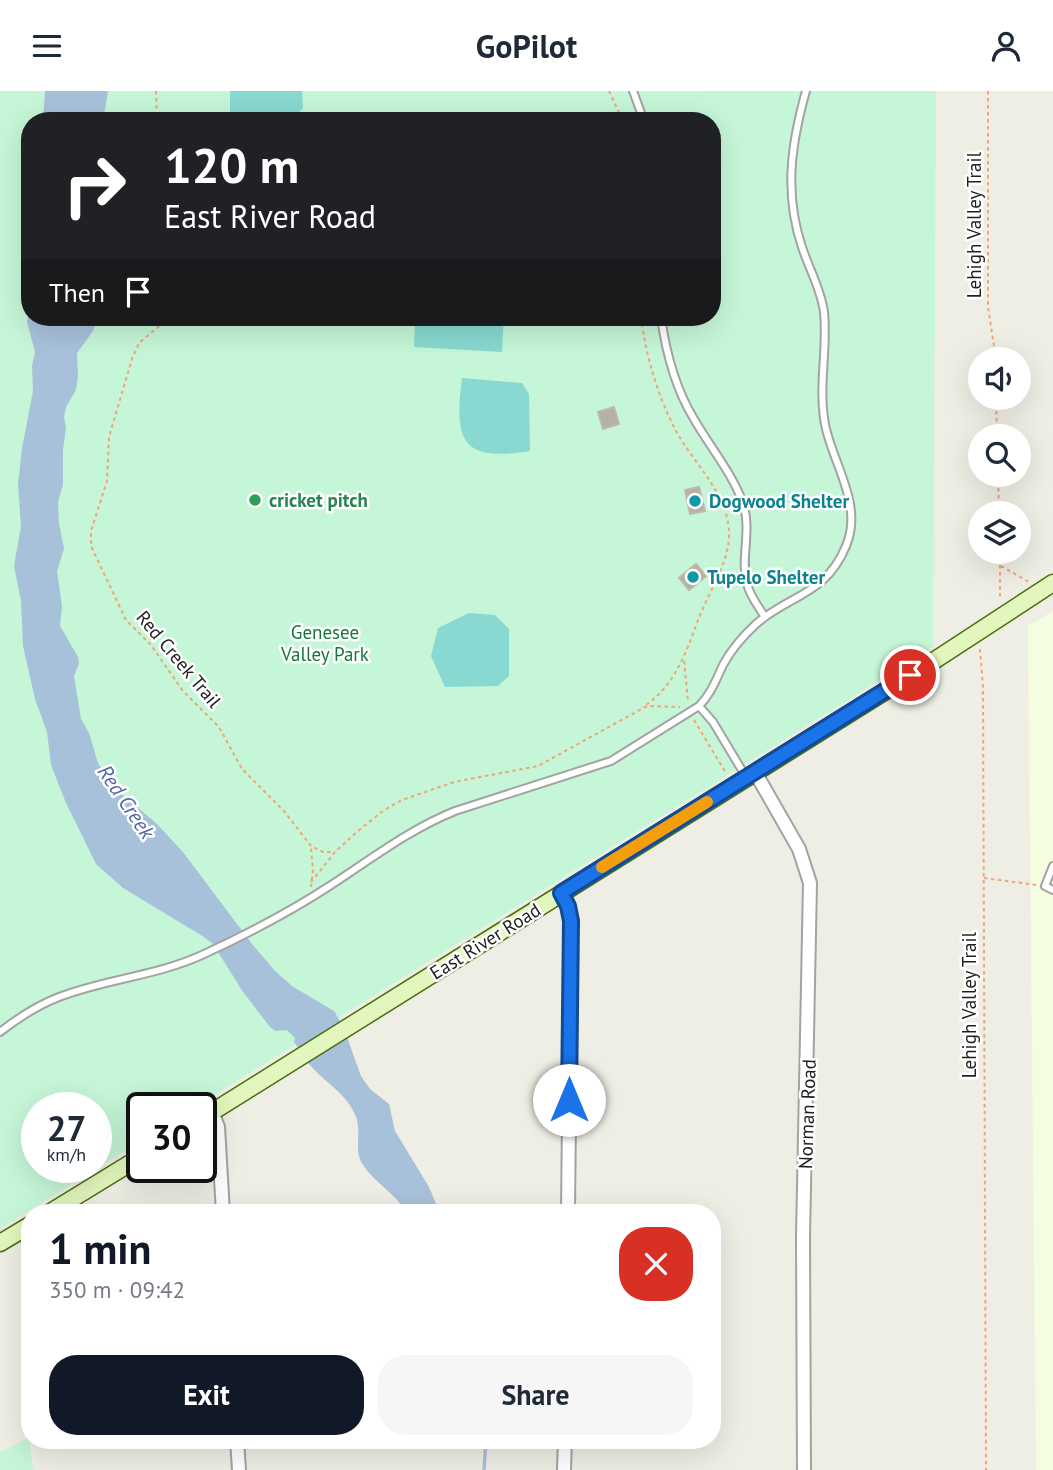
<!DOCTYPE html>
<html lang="en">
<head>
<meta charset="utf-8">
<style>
	body { margin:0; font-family:"PT Sans",sans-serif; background:#f6f6f7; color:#1f2937; height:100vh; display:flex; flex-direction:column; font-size:26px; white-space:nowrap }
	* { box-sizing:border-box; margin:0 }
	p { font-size:23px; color:#747a83 }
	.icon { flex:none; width:38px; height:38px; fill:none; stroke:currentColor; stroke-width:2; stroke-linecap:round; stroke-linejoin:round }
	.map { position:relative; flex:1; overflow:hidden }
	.details { position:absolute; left:21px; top:1113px; width:700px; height:245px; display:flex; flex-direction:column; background:#fff; border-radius:28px; box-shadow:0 7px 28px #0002 }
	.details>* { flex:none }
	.hud { position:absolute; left:21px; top:21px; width:700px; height:214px; border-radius:28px; box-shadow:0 7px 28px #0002; background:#202124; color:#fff; overflow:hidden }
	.fabs { position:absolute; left:968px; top:256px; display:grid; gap:14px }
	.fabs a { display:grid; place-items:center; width:63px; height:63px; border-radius:50%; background:#fff; box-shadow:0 7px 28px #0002; font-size:35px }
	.speed { position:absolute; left:21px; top:1001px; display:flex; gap:14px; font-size:35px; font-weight:700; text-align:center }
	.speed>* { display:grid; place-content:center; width:91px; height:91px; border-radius:50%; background:#fff; box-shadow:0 7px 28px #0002; line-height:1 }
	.speed small { font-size:18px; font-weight:400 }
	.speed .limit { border:4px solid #111; border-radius:10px; background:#fff; color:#111 }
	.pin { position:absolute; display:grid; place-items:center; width:60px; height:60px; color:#fff; margin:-30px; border:4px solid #fff; border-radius:50%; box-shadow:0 2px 7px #0007 }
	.me { position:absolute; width:77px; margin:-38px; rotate:0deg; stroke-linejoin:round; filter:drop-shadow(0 0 5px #0008) }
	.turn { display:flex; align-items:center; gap:24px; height:147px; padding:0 28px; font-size:32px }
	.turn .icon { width:91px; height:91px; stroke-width:2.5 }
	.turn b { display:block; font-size:49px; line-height:60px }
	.then { display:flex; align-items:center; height:66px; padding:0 28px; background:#0003; gap:14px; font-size:26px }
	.round { display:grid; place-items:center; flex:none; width:74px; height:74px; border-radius:28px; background:#f6f6f7 }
	.overview { display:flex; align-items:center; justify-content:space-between; height:119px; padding:0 28px }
	h1 { font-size:42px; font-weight:600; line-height:52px; color:#111827 }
	.primary-button { display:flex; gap:14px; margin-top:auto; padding:14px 28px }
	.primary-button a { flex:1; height:80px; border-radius:28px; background:#111827; color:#fff; font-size:28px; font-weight:600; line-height:80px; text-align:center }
	.primary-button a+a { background:#f6f6f7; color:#1f2937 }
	header { display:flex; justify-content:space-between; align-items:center; height:91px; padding:0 28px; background:#fff; font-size:32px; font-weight:600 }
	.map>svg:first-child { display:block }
	.education { fill:#f5fde0 }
	.park { fill:#c5f6d7; fill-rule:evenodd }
	.pitch { fill:#88d9d1 }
	.water { fill:#a8c1da }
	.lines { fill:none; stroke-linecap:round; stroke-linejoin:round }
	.stream { stroke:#a8c1da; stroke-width:3.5 }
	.building { fill:#b4b1a8; stroke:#c0b9a9; stroke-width:2 }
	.lane-casing { stroke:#a3a3a3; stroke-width:10 }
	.street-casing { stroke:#a3a3a3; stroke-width:16 }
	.secondary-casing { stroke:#486f0c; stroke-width:19 }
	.path { stroke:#f1a474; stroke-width:2; stroke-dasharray:3.5 3.5; stroke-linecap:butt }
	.lane { stroke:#fff; stroke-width:6 }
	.street { stroke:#fff; stroke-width:12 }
	.secondary { stroke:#e2f6bd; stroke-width:16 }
	.route-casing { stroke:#114b97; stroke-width:18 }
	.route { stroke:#1a73e8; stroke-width:12 }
	.slow { stroke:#f59e0b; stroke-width:12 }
	.leisure-dot { fill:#2e9e5b; stroke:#fff; stroke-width:2.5 }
	.culture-dot { fill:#0f9aa8; stroke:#fff; stroke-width:2.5 }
	.labels { text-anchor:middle; stroke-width:5; stroke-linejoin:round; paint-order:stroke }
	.street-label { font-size:19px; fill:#1f1f1f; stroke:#fff }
	.leisure-label { font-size:19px; font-weight:bold; fill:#27864d; stroke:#fff; text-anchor:start }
	.culture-label { font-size:19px; font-weight:bold; fill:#0d838f; stroke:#fff; text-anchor:start }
	.park-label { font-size:19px; fill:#127737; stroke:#fff }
	.water-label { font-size:21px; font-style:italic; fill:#5164a8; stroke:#fff }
</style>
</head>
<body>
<header><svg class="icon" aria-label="menu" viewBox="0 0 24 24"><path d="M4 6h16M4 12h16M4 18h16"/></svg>GoPilot<svg class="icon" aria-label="person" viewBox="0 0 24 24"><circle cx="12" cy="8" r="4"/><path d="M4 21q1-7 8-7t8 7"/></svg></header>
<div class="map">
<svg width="1053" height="1379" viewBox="0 0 1053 1379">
	<rect width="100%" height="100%" fill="#efeee5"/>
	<path class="education" d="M1053 520V1379H1036L1028 535Z"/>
	<path class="park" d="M0 0H936L933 556 194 1017H142V1049L0 1138ZM30 30H712V226H30ZM37 1017H96V1076H37Z
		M29 1347 33 1379H0V1361Z"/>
	<path class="pitch" d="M230 0H302L303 17 291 30H230Z
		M415 226H504L502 261 414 256Z
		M462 287 522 292 529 303 530 360C461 371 454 350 462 287Z
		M469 522 495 524 509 538V585L498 595 445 596 431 565 438 537Z"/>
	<path class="water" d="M45 0H108L103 30H43Z
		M30 218V226H98L93 240 77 262 78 285 76 299 66 316 64 326 66 337 63 359V394L58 411 59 432 64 458 57 480 62 515 60 535 78 566 79 572 74 585 81 628 89 642 98 672 112 695 156 732 183 761 252 853 275 880 292 895 334 920 343 935 361 985 370 998 389 1013 395 1040 429 1096 440 1122H407C396 1103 375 1092 363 1074 353 1060 362 1041 356 1026 347 1002 325 992 309 973 303 967 299 958 294 951L295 947 287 939 275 940 270 936 243 901 213 853 204 846 123 797 96 773 66 712 51 674 47 641 35 608 23 555 21 510 14 475 21 435 18 393 22 357 33 300 32 275 35 261 27 231Z"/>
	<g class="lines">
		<path class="stream" d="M484 1379 486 1349"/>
	</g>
	<path class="building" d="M614 316 619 333 603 338 598 321Z
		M699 396 705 420 690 423 685 399Z
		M696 473 706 485 689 499 679 487Z"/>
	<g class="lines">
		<g class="lane-casing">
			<path id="lane" d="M633 0 644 30
				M661 226C666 262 675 297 694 328 710 356 732 382 743 412 752 440 740 467 747 493 750 505 758 515 765 526
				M746 686 713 631 699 615C711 603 716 589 723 574 731 559 743 545 756 533 789 504 826 504 846 455 863 415 835 376 826 338 817 299 828 260 824 221 821 198 809 178 802 156 784 103 791 53 806 0
				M1053 775 1045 795 1053 799
				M0 941C18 927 38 914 59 906 105 888 156 885 202 864 241 846 291 820 328 796 370 769 408 739 455 720L611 670 699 615"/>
		</g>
		<g class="street-casing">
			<path id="street" d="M755 681 799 758 810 792 803 1146 804 1379
				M561 802 568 815 571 830 568 1122
				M212 1021 218 1036 223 1122
				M237 1349 239 1379
				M564 1379 565 1349"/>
		</g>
		<g class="secondary-casing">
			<path id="secondary" d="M201 1028 932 571 1053 492
				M49 1122 142 1065
				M0 1152 30 1134"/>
		</g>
		<path class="path" d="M156 0 157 30
			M609 0 623 30
			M988 0V216L996 268
			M170 226 139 252 132 268 109 346 107 390 91 440V455L126 529 151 554 183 600 219 636 242 678 284 720 311 755 323 761H335
			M641 226C646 265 657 303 675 338 693 373 731 404 729 447 727 476 707 504 697 532 685 564 674 596 643 616
			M996 306 997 345
			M998 383 999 422
			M1000 460V508
			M1001 475 1029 491
			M980 558 983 596 986 1379
			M684 570 688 610
			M694 629 726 682
			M984 787 1037 794
			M311 791 335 761 359 739 384 719 402 709 454 691 538 675 647 615 680 616
			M311 796 313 779 311 756"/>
		<use href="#lane" class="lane"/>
		<use href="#street" class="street"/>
		<use href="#secondary" class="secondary"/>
	</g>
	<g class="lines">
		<g class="route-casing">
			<path id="route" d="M569 1009 571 830 568 815 561 802 910 584"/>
		</g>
		<use href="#route" class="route"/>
		<path class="slow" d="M602 776 707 711"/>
	</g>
	<circle class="leisure-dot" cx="255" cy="409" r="7"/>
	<g class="culture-dot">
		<circle cx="695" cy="410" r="7"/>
		<circle cx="693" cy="486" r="7"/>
	</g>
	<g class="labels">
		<g class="street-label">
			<text transform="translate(974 134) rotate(-90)" y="7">Lehigh Valley Trail</text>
			<text transform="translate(179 568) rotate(50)" y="7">Red Creek Trail</text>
			<text transform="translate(485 850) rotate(-32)" y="7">East River Road</text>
			<text transform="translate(969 914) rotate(-90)" y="7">Lehigh Valley Trail</text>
			<text transform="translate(807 1023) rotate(-88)" y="7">Norman Road</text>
		</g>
		<g class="leisure-label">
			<text x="269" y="416">cricket pitch</text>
		</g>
		<g class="culture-label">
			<text x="709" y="417">Dogwood Shelter</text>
			<text x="707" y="493">Tupelo Shelter</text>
		</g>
		<g class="park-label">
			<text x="325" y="548">Genesee<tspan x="325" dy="22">Valley Park</tspan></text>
		</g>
		<g class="water-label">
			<text transform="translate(126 711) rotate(56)" y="7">Red Creek</text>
		</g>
	</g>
</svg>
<div class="fabs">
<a><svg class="icon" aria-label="sound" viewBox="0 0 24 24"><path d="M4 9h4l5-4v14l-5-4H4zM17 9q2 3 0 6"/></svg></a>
<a><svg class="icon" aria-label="search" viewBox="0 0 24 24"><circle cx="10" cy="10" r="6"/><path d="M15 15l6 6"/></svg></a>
<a><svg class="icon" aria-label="layers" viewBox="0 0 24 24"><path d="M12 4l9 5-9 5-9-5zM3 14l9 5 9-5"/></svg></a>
</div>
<div class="speed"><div>27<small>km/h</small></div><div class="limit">30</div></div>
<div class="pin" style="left:910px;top:584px;background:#d93025"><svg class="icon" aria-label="arrive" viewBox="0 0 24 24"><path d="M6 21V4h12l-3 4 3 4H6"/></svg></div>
<svg class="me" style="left:569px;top:1009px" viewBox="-20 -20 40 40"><circle r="19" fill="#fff"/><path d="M0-13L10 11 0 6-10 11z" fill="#1a73e8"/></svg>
<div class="hud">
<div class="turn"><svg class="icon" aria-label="right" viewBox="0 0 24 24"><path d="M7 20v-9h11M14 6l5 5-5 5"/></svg><div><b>120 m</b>East River Road</div></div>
<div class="then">Then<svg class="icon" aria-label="arrive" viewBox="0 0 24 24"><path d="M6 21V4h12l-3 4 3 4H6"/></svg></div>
</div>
<section class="details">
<div class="overview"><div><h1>1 min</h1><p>350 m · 09:42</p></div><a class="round" style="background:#d93025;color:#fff"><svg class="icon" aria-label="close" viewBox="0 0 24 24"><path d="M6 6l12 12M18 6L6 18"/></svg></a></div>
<div class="primary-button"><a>Exit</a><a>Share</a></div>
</section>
</div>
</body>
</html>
